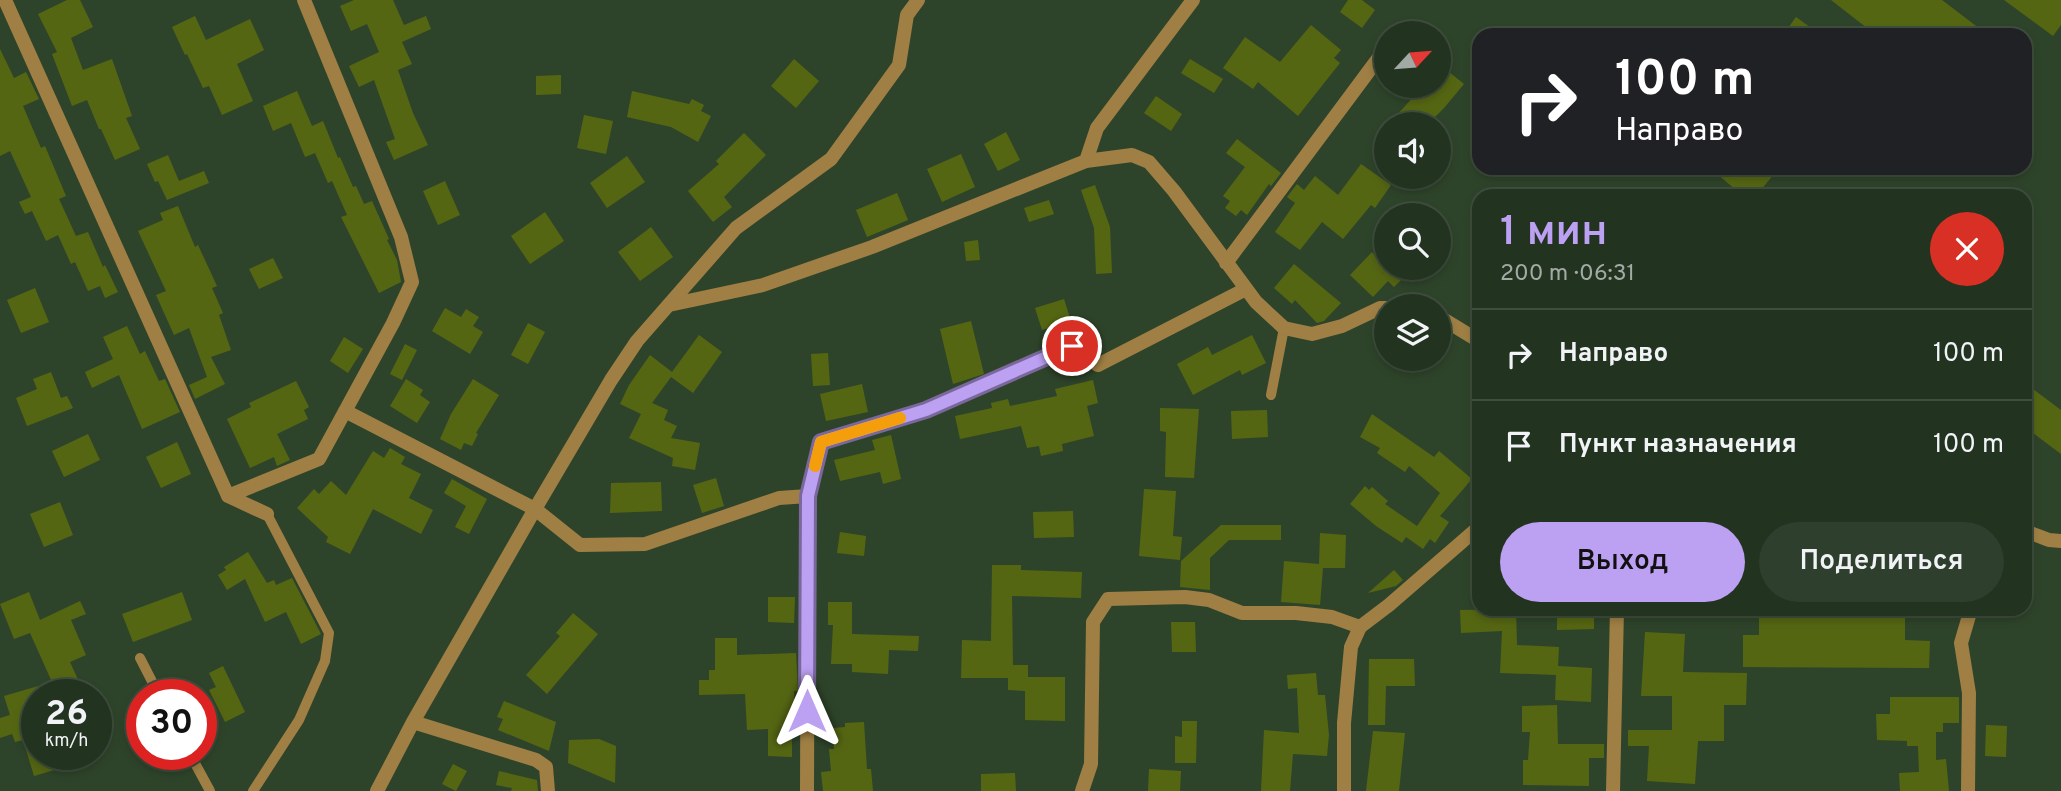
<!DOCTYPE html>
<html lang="ru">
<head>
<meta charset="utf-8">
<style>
	body { margin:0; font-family:Overpass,sans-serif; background:#2e3f2d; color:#f1f3f6; height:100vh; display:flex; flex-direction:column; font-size:26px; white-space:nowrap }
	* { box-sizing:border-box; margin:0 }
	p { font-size:23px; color:#a2aaa5 }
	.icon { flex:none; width:38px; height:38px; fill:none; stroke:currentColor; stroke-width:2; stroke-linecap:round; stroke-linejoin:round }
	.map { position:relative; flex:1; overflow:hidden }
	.details { position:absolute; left:1472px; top:189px; width:560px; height:427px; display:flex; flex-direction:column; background:#223320; border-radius:21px; box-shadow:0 4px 10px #0003,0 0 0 2px #3f4e3e }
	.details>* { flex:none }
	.guide { position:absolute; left:1472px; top:28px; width:560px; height:147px; border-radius:21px; box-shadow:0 4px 10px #0003,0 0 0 2px #3f4e3e; background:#202124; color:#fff; overflow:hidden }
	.needle { width:46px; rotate:64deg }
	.buttons { position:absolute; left:1374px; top:21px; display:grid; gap:14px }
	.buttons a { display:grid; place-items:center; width:77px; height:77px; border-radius:50%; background:#223320; box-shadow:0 4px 10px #0003,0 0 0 2px #3f4e3e; font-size:35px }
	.speed { position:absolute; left:21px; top:679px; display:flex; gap:14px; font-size:35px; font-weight:700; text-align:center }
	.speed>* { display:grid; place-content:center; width:91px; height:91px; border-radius:50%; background:#223320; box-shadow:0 4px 10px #0003,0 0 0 2px #3f4e3e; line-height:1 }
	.speed small { font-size:18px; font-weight:400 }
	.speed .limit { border:10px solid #d22; background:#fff; color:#111 }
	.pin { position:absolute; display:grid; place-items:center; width:60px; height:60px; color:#fff; margin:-30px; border:4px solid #fff; border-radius:50%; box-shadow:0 2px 7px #0007 }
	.me { position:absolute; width:77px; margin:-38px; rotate:0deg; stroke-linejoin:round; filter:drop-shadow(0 0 5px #0008) }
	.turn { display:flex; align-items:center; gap:24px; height:147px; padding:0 28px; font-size:32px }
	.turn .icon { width:91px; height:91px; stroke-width:2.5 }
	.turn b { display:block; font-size:49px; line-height:60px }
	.round { display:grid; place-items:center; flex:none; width:74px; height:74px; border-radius:37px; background:#2e3f2d }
	.summary { display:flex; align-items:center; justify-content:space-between; height:119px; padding:0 28px }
	h1 { font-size:42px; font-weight:600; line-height:52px; color:#bca0f2 }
	.primary-button { display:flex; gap:14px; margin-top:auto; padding:14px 28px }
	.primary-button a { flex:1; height:80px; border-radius:42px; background:#bca0f2; color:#111; font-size:28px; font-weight:600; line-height:80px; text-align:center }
	.primary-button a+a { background:#2e3f2d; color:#f1f3f6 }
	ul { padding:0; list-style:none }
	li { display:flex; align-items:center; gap:21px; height:91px; padding:0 28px; border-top:2px solid #3f4e3e }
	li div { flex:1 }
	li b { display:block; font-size:26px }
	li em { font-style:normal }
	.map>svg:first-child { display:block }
	.building { fill:#556613 }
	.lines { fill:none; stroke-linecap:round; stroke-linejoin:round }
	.service { stroke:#9f7f44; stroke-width:10 }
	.minor { stroke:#9f7f44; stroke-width:14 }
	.tertiary { stroke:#9f7f44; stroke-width:14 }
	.route-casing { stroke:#7a689d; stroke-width:18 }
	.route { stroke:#bca0f2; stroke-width:12 }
	.slow { stroke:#f59e0b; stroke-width:12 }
</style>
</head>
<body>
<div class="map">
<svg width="2061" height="791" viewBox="0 0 2061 791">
	<rect width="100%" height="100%" fill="#2e442a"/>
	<path class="building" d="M67 0H80L93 27 71 38 83 70 112 59 132 116 126 118 140 149 115 160 101 129H99L87 100 72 106 52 54 57 52 38 14Z
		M354 0H393L404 25 426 16 431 29 402 42 412 64 398 70 413 113 428 145 394 160 386 142 395 139 374 80 359 87 349 66 379 52 367 24 351 31 340 6Z
		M1348 0H1362L1375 10 1362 28 1340 12Z
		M1831 0H1942L1988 35H1876Z
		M2004 0H2061V25L2053 36Z
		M195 16 206 40 250 19 264 50 237 64 253 101 222 115 209 86 203 88 187 54 185 55 172 27Z
		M1796 17 1821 35H1783Z
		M1311 25 1341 50 1334 58 1340 63 1298 116 1258 82 1253 89 1223 68 1245 37 1280 62Z
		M0 49 14 78 26 72 39 99 23 106 41 148 45 146 66 196 59 199 76 236 88 232 103 267 105 265 118 292 105 298 100 286 88 291 75 262 71 264 58 235 46 241 32 211 25 214 19 202 31 197 10 151 0 156Z
		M794 59 819 81 796 108 771 86Z
		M1190 59 1223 79 1214 93 1181 73Z
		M1438 63 1464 84 1444 108 1428 124H1389L1423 86H1438Z
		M561 75V94L536 95V76Z
		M297 91 312 126 323 121 338 158 340 157 353 187 356 186 364 204 372 201 389 239 387 240 397 260 401 282 379 293 341 217 347 215 332 181 328 183 315 153 305 157 291 123 273 131 263 106Z
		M632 91 689 104 692 99 704 105 701 111 711 116 698 142 671 127 627 117Z
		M1156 96 1182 114 1171 131 1144 113Z
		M584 115 613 121 606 154 577 148Z
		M1006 132 1020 160 998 171 984 144Z
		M744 133 766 155 724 197 732 207 713 222 688 191 719 164 716 161Z
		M1237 139 1281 173 1271 186 1269 184 1247 215 1241 210 1236 216 1225 208 1230 201 1223 196 1245 167 1226 153Z
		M961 154 975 187 942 202 927 169Z
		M168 155 179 181 204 171 209 183 167 200 158 181 155 182 147 164Z
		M627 156 645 182 607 208 590 183Z
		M1361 164 1391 185 1375 208 1371 205 1343 239 1322 222 1300 250 1275 232 1295 203 1287 197 1297 184 1304 190 1315 176 1338 195Z
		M1710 168H1767L1774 174 1756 196H1743Z
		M445 181 460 215 438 225 423 191Z
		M1095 185 1110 227 1112 273 1096 274 1094 228 1081 190Z
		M897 193 908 220 867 237 856 210Z
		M1049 200 1054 214 1029 222 1024 208Z
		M178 206 195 247 198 245 217 286 212 288 223 313 219 315 231 350 211 357 225 384 195 399 189 385 207 377 189 328 174 335 156 295 166 291 138 231 163 220 160 213Z
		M545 212 564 241 530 264 511 236Z
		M651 227 673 257 640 281 618 252Z
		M978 240 980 260 966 261 964 242Z
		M1372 252 1386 268H1398L1406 275 1394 287 1388 281 1373 297 1350 275Z
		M273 258 283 278 259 289 249 269Z
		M1294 264 1341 303 1324 321 1317 323 1295 300 1292 304 1274 288Z
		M35 288 49 322 21 333 7 300Z
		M1064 299 1071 321 1042 330 1035 308Z
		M445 308 461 317 466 309 479 317 473 326 483 332 470 354 432 331Z
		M971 321 984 374 953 384 940 329Z
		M528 323 545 332 528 364 511 355Z
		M127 326 140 354 145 351 159 381 165 379 180 412 142 429 119 375 92 388 85 372 113 359 103 337Z
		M699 335 722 352 693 393 671 377 652 403 668 410 664 420 677 426 671 438 700 443 695 470 672 466 673 458 629 438 641 414 620 404 629 385 650 355 672 372Z
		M1252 335 1266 363 1242 375 1240 370 1193 395 1177 364 1208 347 1212 355Z
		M344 337 363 349 348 373 330 361Z
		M405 344 417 350 402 380 390 374Z
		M828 353 830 385 813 386 811 354Z
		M51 372 61 398 67 396 73 408 27 426 16 398 37 389 33 379Z
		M406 379 423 390 420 395 430 402 417 423 390 406Z
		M473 379 499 395 476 433 478 434 472 446 464 443 461 450 440 439 451 414Z
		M1093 380 1098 403 1087 406 1094 436 1062 444 1063 451 1041 456 1039 446 1027 448 1021 426 960 439 955 416 992 408 991 403 1008 399 1010 406 1057 396 1055 389Z
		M296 381 309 407 304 410 308 419 277 434 290 460 277 466 274 457 250 468 227 419 251 407 249 403Z
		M2025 383 2061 410V454L2025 427Z
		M862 384 868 412 826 421 820 394Z
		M1160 408 1199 409 1194 478 1165 477 1166 432 1160 431Z
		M1267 410 1268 437 1232 439 1231 411Z
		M1372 414 1434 457 1439 451 1472 479 1440 516 1449 522 1435 543 1430 539 1423 549 1406 537 1402 543 1376 526 1350 504 1365 486 1369 490 1372 487 1388 501 1385 504 1417 526 1440 493 1409 466 1405 472 1377 453 1380 448 1360 437Z
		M88 434 100 460 64 477 52 451Z
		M891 435 901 479 883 484 880 472 840 481 834 460 875 450 872 440Z
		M177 442 191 474 161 488 146 457Z
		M390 448 405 457 401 464 421 474 409 498 433 510 421 534 373 509 350 554 326 542 328 537 297 508 314 489 319 494 331 481 346 495 373 451 384 458Z
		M716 478 724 506 702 513 693 485Z
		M452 479 487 499 469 534 455 527 466 506 444 493Z
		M661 482 662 511 610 513 611 483Z
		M1144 489 1176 491 1173 536 1182 537 1180 560 1139 556Z
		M60 502 73 535 44 547 30 514Z
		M1073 511 1074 537 1034 538 1033 512Z
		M1221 525H1281V540H1229L1210 558V590L1180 587 1181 561Z
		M840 532 866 536 864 556 837 553Z
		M1320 533 1346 535 1345 568H1323L1320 605 1281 602 1284 561 1319 564Z
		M248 552 267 583 274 580 276 585 292 578 321 634 301 644 286 612 265 622 245 579 227 590 218 575 226 570 224 567Z
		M992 565H1021V570L1082 572 1081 598 1012 596 1013 665H1028V677H1065V721L1025 720V691L1008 690V678H961L962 640 991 641Z
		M1394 570 1403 580 1396 586 1368 593Z
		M29 592 40 620 80 601 86 614 71 620 86 655 70 662 85 695H37V754H64L68 766 34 776 23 740 15 742 12 734 0 738V718L10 715 4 696 52 682 30 633 14 639 0 604Z
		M182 592 192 620 133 642 122 614Z
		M768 597H795L794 623 768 622Z
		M828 602H852V634L919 636 918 651 889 650 888 674 852 672V664H831L833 625H828Z
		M1516 609 1517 645 1559 647 1558 666 1592 668 1591 702 1555 700 1556 675 1500 673 1502 631 1461 633 1460 610Z
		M1557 609H1594V629L1557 630Z
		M1759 609H1905V640L1930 641 1929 668 1743 667V635H1759Z
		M573 613 598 634 547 694 526 675 560 636 556 633Z
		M1171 622H1195L1196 652H1172Z
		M1645 632 1685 634 1683 672 1747 673 1746 705H1724V741H1698L1695 784 1647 781 1649 746H1628V730H1672V696H1641Z
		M715 638H737V655L796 653 798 691H794L796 728H792V757L768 756V729L747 730 745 694 699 695V680H709V670H715Z
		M1369 659H1414L1415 686H1386L1385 725H1368Z
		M223 666 245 712 225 722 209 690 216 687 209 673Z
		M1316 673 1318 695H1325L1329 735 1327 756 1293 754 1290 791H1261L1264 730 1299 733 1297 688 1288 689 1287 675Z
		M1890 697H1959V723H1943V732H1936V760L1946 759 1949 791H1900L1899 773 1919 772 1918 746H1907V741L1877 740 1876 714H1890Z
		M504 701 556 722 549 751 498 730 503 719 497 717Z
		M1557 705 1558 744H1604V758H1589V786L1523 785V760H1528L1530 732H1522V706Z
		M1182 721H1197L1196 763H1175V736L1182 737Z
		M864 722 867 769H871L873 791H823L821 772 831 771 829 749H834L832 728 845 727V723Z
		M1986 725 2007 726 2006 757 1985 756Z
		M1373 731 1405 733 1399 791H1366Z
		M599 739 616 746 615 783 568 763 569 740Z
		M453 764 467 771 456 791 442 784Z
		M1149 769 1181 771 1180 791H1148Z
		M499 771 537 780 538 791H511L512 788 496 785Z
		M1015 773 1016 791H981V774Z"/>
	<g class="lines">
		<path class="service" d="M1271 395 1284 328
			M140 658 159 695
			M190 754 210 791
			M253 791 299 720 325 661 329 633 267 514"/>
		<path class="minor" d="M5 0 228 496 267 514
			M1086 161 1097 128 1193 0
			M1226 263 1386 48
			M669 305 763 285 872 247 1086 161 1132 155 1149 162 1174 191 1256 302 1284 328 1312 334 1342 326 1380 308H1386
			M1438 316 1479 341
			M345 411 535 509 580 545 645 544 779 498 808 496
			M228 496 319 459 393 323 412 282 401 237 304 0
			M413 722 536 760 546 767 548 791
			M377 791 413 722 535 509 611 380 637 341 736 228 831 159 899 65 907 15 918 0
			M807 791 808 496 821 442 926 410 1072 346 1098 365 1246 289
			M1082 791 1091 764 1093 622 1108 599 1185 597 1209 600 1242 613H1296L1332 617 1360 627
			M1613 791 1617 609
			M1968 791 1969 693 1961 643 1971 609"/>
		<path class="tertiary" d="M2025 531 2049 540 2061 541
			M1344 791V723L1351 647 1360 627 1389 605 1479 527"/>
	</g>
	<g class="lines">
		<g class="route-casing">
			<path id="route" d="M807 711 808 496 821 442 926 410 1072 346"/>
		</g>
		<use href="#route" class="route"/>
		<path class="slow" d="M815 466 821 442 900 418"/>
	</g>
</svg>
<div class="buttons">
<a><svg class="needle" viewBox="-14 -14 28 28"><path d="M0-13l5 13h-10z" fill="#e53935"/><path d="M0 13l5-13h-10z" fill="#a2aaa5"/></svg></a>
<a><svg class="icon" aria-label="sound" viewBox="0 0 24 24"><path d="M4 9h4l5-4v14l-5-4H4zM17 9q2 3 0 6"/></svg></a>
<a><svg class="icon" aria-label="search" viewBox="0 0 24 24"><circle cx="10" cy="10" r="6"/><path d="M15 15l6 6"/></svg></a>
<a><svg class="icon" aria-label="layers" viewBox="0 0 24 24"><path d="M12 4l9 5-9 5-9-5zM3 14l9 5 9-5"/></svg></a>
</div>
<div class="speed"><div>26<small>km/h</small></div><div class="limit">30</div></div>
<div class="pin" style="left:1072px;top:346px;background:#d93025"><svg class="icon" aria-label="arrive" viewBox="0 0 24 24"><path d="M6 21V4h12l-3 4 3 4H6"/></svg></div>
<svg class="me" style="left:807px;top:711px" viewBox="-20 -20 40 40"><path d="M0-17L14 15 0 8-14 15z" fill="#bca0f2" stroke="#fff" stroke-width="4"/></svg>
<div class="guide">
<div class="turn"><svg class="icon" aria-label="right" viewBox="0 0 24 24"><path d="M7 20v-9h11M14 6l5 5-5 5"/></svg><div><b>100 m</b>Направо</div></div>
</div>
<section class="details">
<div class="summary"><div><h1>1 мин</h1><p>200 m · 06:31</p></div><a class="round" style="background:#d93025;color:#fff"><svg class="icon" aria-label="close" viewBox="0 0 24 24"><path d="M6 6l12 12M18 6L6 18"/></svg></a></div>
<ul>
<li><svg class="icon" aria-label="right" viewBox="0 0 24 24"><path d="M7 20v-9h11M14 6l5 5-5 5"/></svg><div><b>Направо</b></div><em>100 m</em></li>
<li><svg class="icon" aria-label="arrive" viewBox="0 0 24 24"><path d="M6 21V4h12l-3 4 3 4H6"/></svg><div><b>Пункт назначения</b></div><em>100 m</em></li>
</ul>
<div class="primary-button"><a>Выход</a><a>Поделиться</a></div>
</section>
</div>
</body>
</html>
